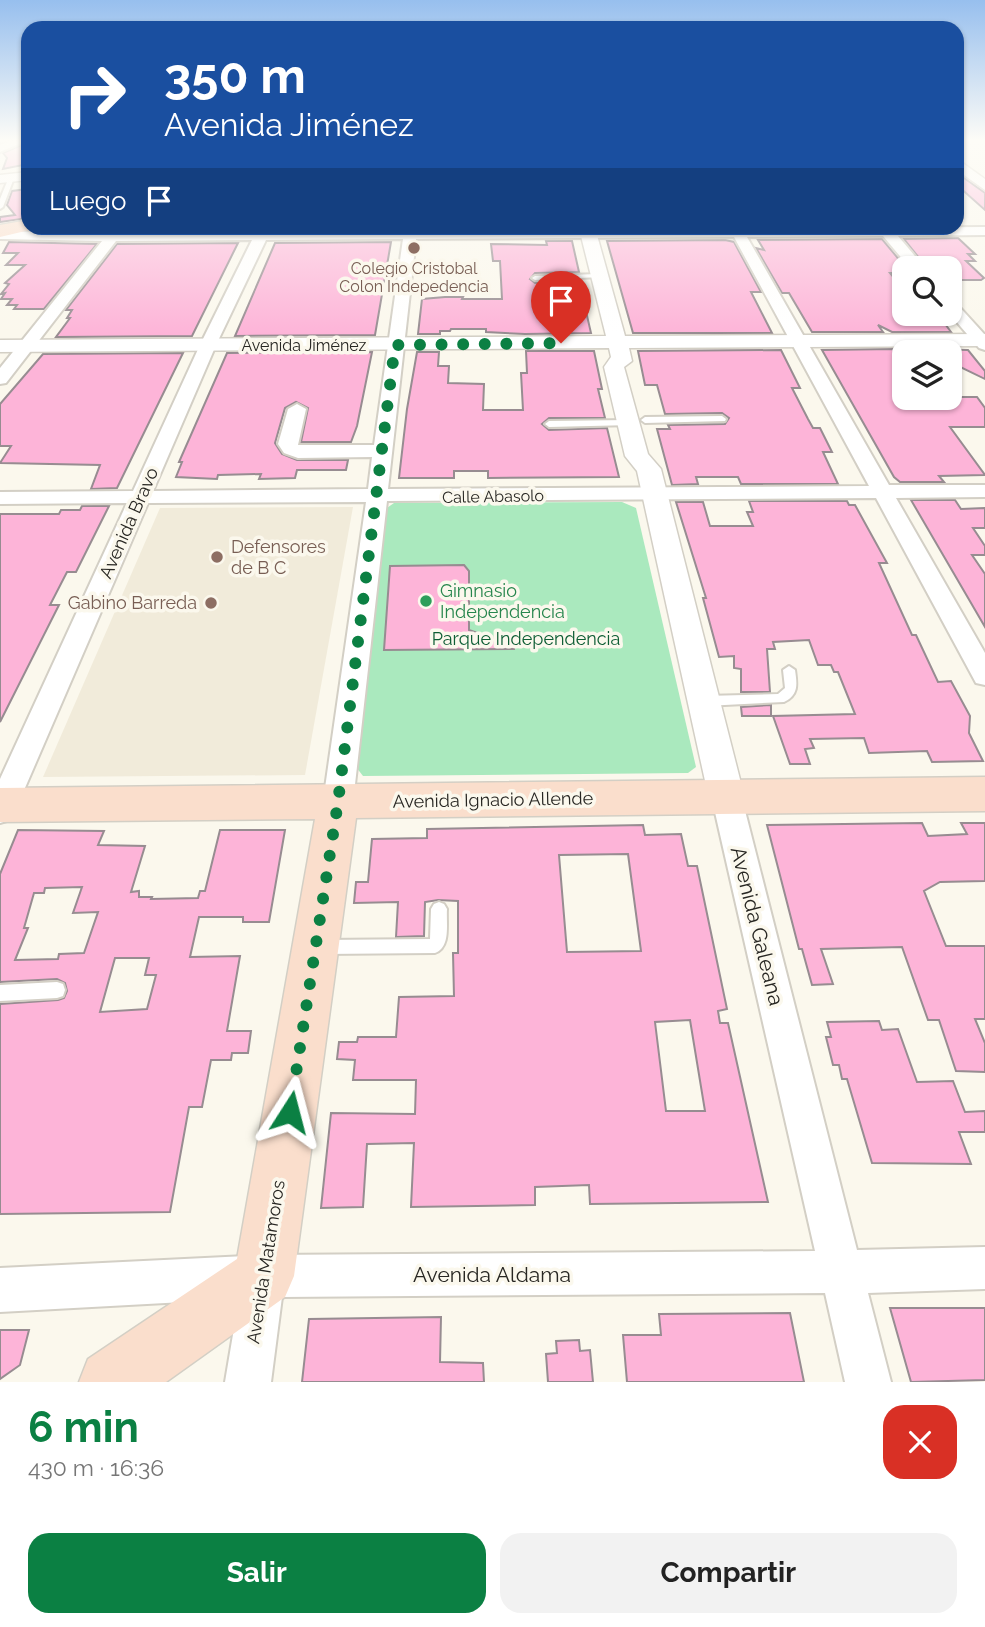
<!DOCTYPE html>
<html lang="es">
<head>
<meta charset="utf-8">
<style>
	body { margin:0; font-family:Raleway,sans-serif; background:#f2f2f2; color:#222; height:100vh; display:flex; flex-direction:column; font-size:26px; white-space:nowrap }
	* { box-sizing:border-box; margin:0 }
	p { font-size:23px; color:#767676 }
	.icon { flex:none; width:38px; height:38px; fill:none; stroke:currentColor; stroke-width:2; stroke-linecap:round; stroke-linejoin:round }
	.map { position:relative; height:1382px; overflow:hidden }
	.details { display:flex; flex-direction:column; background:#fff; flex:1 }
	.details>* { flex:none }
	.banner { position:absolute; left:21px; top:21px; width:943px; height:214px; border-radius:21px; box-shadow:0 2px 5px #0004; background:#1a4fa0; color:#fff; overflow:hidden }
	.tools { position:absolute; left:892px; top:256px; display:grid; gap:14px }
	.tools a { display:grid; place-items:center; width:70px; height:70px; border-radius:14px; background:#fff; box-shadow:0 2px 5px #0004; font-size:35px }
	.pin { position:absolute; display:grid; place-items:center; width:60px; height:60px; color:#fff; margin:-72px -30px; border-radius:50% 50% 50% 0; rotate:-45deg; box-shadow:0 0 7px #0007 }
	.pin .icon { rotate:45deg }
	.me { position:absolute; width:77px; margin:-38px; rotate:9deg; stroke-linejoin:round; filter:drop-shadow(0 0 5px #0008) }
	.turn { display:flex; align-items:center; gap:24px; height:147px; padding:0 28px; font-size:32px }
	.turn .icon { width:91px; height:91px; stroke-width:2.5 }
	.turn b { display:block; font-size:49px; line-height:60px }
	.then { display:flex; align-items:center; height:66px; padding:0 28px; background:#0003; gap:14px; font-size:26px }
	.round { display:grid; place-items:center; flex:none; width:74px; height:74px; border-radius:21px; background:#f2f2f2 }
	.summary { display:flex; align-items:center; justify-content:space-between; height:119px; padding:0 28px }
	h1 { font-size:42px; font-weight:700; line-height:52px; color:#0b8043 }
	.cta { display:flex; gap:14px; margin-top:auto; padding:14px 28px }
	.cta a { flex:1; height:80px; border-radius:21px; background:#0b8043; color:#fff; font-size:28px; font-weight:700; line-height:80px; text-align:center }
	.cta a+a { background:#f2f2f2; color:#222 }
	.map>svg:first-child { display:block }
	.built { fill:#f1ebda }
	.green { fill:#aae9be }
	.building { fill:#fdb4d8; stroke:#978c91; stroke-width:2; fill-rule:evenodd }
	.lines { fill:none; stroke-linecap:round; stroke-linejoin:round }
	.service-casing { stroke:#d3cfc5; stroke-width:4 }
	.minor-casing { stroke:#d3cfc5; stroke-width:4 }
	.tertiary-casing { stroke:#d3cfc5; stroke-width:3 }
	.secondary-casing { stroke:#d3cfc5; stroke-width:3 }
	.service { fill:#fff; fill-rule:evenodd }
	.minor { fill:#fff; fill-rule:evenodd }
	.tertiary { fill:#fff; fill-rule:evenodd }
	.secondary { fill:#fadecc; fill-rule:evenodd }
	.route { stroke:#0b8043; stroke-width:12; stroke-dasharray:0 21.6 }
	.education-dot { fill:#8d6e63; stroke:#fbf8ed; stroke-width:2.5 }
	.leisure-dot { fill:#2e9e5b; stroke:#fbf8ed; stroke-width:2.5 }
	.labels { text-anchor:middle; stroke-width:7; stroke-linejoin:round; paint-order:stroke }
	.far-education-label { font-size:16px; fill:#785e54; stroke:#fbf8ed }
	.far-street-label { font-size:16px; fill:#272622; stroke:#fbf8ed }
	.street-label { font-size:18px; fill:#272622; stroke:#fbf8ed }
	.education-label { font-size:18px; fill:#785e54; stroke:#fbf8ed; text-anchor:start }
	.leisure-label { font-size:18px; fill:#27864d; stroke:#fbf8ed; text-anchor:start }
	.park-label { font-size:18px; fill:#0d5d34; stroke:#fbf8ed }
	.near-street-label { font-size:21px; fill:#272622; stroke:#fbf8ed }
</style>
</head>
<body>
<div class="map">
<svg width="985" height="1382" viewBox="0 0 985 1382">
	<rect width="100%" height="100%" fill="#fbf8ed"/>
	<path class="built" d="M353 507 305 775 43 777 160 508Z"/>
	<path class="green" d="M622 502 636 508 696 767 688 773 363 776 356 767 384 510 394 503Z"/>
	<path class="building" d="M28 142V164L3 169 7 158 3 153Z
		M957 173 985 193V210L957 185Z
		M28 189V218L0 222V217L15 215 7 205 12 191Z
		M126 228H125H246L126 230Z
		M958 238 975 254H968L975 261H966L984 278 981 280H950V268H927L904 239Z
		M882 239 906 268 905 273H890L905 291V313H937L951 332H892L878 325 883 332H812L789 293H782L756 248 764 250 758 240Z
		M725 240 734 242 761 292H751L772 333H633L607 241Z
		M546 241H572L579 272 535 273 530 279 535 283 579 281 591 333 525 334 486 332V329H451L450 331H440V334H418L422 299 445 297H463L462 299H502L500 261H493L491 244 547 245Z
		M9 242 97 244 44 309H14L17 305H7L12 299H1L5 293 1 294 9 284 5 283 25 265H6L18 253H3Z
		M391 242 375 335 235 336 275 243Z
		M238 243 192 336 56 337 70 318H67L72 310H66L117 244Z
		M895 349 905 364V397H977L985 408V427H950L985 475 939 476 944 482H900L894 477 822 350Z
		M925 349 968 350 985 371V379L950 362V352H931Z
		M781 350 800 388H792L808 419 813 428H820L832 452H823L838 484H741L738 477H696L698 484 672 485 657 429H670L668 425 725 424 729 418 722 413 665 414 657 385H645L638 351Z
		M526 351H594L602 389H598L605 418H549L542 424 549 430 607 428 619 477 488 478V471H454V478H399L407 409 417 352H439L438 366H449L448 383 484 384 483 410H523L521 373H527Z
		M372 352 357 426 351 442H301L308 408 296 402 285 408 275 443 282 454 297 460H348L346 470H297L295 478 259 479 261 474 218 475 217 479 176 477 182 462H179L227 353Z
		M183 353 117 488 91 489 100 465 0 463 11 446H0V404L43 354Z
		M911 500H955L961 509 985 508V528H973L985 546V555H972L985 574V627Z
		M749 501H847L849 505H855L887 563H879L912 635H916L938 682 951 681 970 716 969 733 983 761 932 762 927 751 869 753 864 738 810 739 814 748 805 749 810 764H790L773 716 855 714 838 672H834L831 665H818L809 640 773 642 775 649H767L770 692H741V669L734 668V656L719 657 703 598H706L676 502H703L710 526H753L747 512H753Z
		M82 506H109L76 572H67L50 605H59L0 722V514H59L61 510H80Z
		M464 565 469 571V630L514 646V649L384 650 390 566Z
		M771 705V716H742L741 707Z
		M922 823 928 836 967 834 961 823H985V881L940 882 924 891 946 946H985V1019H975L985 1043V1072L956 1071 939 1020H928L902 947 821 949 833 984 812 985 802 949H799L767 825Z
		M643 825 645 835 681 834 688 866H697L727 1009 718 1011 720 1023H728L768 1202 590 1204 589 1185 535 1187V1205L411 1207 414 1143 367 1144 363 1207 321 1208 331 1113 415 1114 416 1080H353L355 1060 337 1059 339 1042H357L358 1037H396L399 997 454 996 453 953H458V901L438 900 425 902 424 936 396 937 398 902 354 903 356 882H368L372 839 427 838V829ZM628 854 641 951 567 952 559 855ZM690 1020 705 1111H666L655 1022Z
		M18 830 104 831 98 845 145 846 131 892 139 891V897H152L151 899 198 898 200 891H205L220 830H285L269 922H243V917H199L190 957 240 956 227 1031H251L248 1053H232L231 1060H211L202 1107H189L170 1212 0 1214V1004L58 1000 64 998 67 991 65 983 57 979 0 982V874ZM82 887 73 913 98 912 84 953 59 954 58 959 15 960 28 928H24L34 893H44L45 888ZM115 958H149L145 975H156L147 1009 100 1012Z
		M879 1021 882 1030 898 1029 917 1082 953 1081 965 1112 985 1111V1132H959L971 1164 872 1163 847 1079H842L839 1065H833L826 1037H831L827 1022Z
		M890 1308H985V1380L911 1382Z
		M790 1313 804 1382H627L623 1335H661L659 1314Z
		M441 1317 440 1362 483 1363 484 1382H302L309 1319Z
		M0 1330H29L20 1365 0 1379Z
		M579 1340 580 1351 590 1350 593 1382H548L546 1354 557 1353 556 1341Z"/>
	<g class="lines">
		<g class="service-casing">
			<path id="service" d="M9 177 14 178 3 207 0 209V199Z
				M599 274 602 276 601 277 535 280 532 278 535 276Z
				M722 416 726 419 725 421 645 423 641 420 645 417Z
				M629 420 632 421V425L549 427 545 424 549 421Z
				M789 666 795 670C797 684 799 695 784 702L705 706 701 704 699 701 701 698 705 696 778 694 785 688 783 670Z
				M439 902 444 904 447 909C446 924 451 947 435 953L323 954 317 952 315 947 317 942 323 940 430 939 431 909 434 904Z
				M57 982 63 984 65 990 63 996 57 998 0 1001V985Z"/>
		</g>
		<g class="minor-casing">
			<path id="minor" d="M11 141H26L0 152V145Z
				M985 227V235L898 236 925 268H910L883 236 747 237 889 485H985V497L896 498 985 653V685L976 683 876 498 387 501 353 802 348 811 338 814 328 811 323 802 366 502 148 503 15 811 10 820 0 823V779L127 503 0 504V492L133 491 200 345 252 240 116 241 6 383 0 384V368L102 241 0 239V231L109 233 113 228H123V233L404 231 405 228H417V231ZM734 237 869 486 388 489 416 239ZM403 239 374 445H298L306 409 297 404 288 409 278 444 284 453 298 458 372 457 368 489 153 491 216 345 266 240Z
				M950 300 955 302 985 335V350L979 348 949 313Z
				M727 787 737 790 742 799 857 1250 985 1247V1289L868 1293 891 1382H845L825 1293 282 1297 271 1382H225L239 1299 0 1312V1268L264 1255 815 1251 712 799 717 790Z"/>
		</g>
		<g class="tertiary-casing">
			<path id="tertiary" d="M957 159 985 179V190L957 170Z
				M28 172V180L0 183V175Z
				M579 228H595L625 336 985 334V346L629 348 632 361 624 367 648 454 661 469 745 799 739 809 727 814 715 809 709 799 637 471 625 456 604 367 611 357 609 348 0 352V340L606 336Z"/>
		</g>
		<g class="secondary-casing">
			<path id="secondary" d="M28 220V228L34 229 0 237V225Z
				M985 777V811L356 818 294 1276 285 1297 166 1382H79L88 1359 237 1259 315 819 0 822V788Z"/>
		</g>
		<use href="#service" class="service"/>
		<use href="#minor" class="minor"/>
		<use href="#tertiary" class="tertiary"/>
		<use href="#secondary" class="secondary"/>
	</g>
	<linearGradient id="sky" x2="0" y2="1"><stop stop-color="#97bfee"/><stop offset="0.42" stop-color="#fdfcf7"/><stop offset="1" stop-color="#fdfcf7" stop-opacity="0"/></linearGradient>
	<rect width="985" height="334" fill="url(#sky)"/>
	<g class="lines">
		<path class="route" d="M290 1112 338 802 395 345 561 343"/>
	</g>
	<g class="education-dot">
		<circle cx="414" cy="248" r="7"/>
		<circle cx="217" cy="557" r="7"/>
		<circle cx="211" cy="603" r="7"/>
	</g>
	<circle class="leisure-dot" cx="426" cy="601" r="7"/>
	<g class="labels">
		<g class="far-education-label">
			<text x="414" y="274">Colegio Cristobal<tspan x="414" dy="18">Colon Indepedencia</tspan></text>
		</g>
		<g class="far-street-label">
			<text x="304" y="351">Avenida Jiménez</text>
			<text transform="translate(493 496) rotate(-1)" y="6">Calle Abasolo</text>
		</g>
		<g class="street-label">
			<text transform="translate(129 523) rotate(-66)" y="6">Avenida Bravo</text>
			<text transform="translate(493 800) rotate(-1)" y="6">Avenida Ignacio Allende</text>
			<text transform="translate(266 1262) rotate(-81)" y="6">Avenida Matamoros</text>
		</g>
		<g class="education-label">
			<text x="231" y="553">Defensores<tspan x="231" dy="21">de B C</tspan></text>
			<text x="197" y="609" text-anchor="end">Gabino Barreda</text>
		</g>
		<g class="leisure-label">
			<text x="440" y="597">Gimnasio<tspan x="440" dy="21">Independencia</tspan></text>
		</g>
		<g class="park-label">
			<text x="526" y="645">Parque Independencia</text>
		</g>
		<g class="near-street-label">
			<text transform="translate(757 926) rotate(76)" y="7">Avenida Galeana</text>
			<text x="492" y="1282">Avenida Aldama</text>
		</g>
	</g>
</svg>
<div class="tools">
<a><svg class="icon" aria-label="search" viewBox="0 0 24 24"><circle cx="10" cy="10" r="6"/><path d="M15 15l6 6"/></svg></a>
<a><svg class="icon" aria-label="layers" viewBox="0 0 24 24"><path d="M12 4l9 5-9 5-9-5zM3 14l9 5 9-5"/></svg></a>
</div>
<div class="pin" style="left:561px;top:343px;background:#d93025"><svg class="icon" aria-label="arrive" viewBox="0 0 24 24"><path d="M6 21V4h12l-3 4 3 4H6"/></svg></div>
<svg class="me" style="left:290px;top:1112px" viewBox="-20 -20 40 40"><path d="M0-17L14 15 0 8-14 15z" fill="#0b8043" stroke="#fff" stroke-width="4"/></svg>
<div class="banner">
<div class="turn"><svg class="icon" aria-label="right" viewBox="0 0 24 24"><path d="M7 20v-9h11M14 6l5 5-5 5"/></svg><div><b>350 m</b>Avenida Jiménez</div></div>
<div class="then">Luego<svg class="icon" aria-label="arrive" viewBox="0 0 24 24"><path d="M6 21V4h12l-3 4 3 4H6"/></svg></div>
</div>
</div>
<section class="details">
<div class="summary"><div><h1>6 min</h1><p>430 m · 16:36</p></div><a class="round" style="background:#d93025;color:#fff"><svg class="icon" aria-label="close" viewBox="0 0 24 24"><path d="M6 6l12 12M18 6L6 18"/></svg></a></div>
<div class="cta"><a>Salir</a><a>Compartir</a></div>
</section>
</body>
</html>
